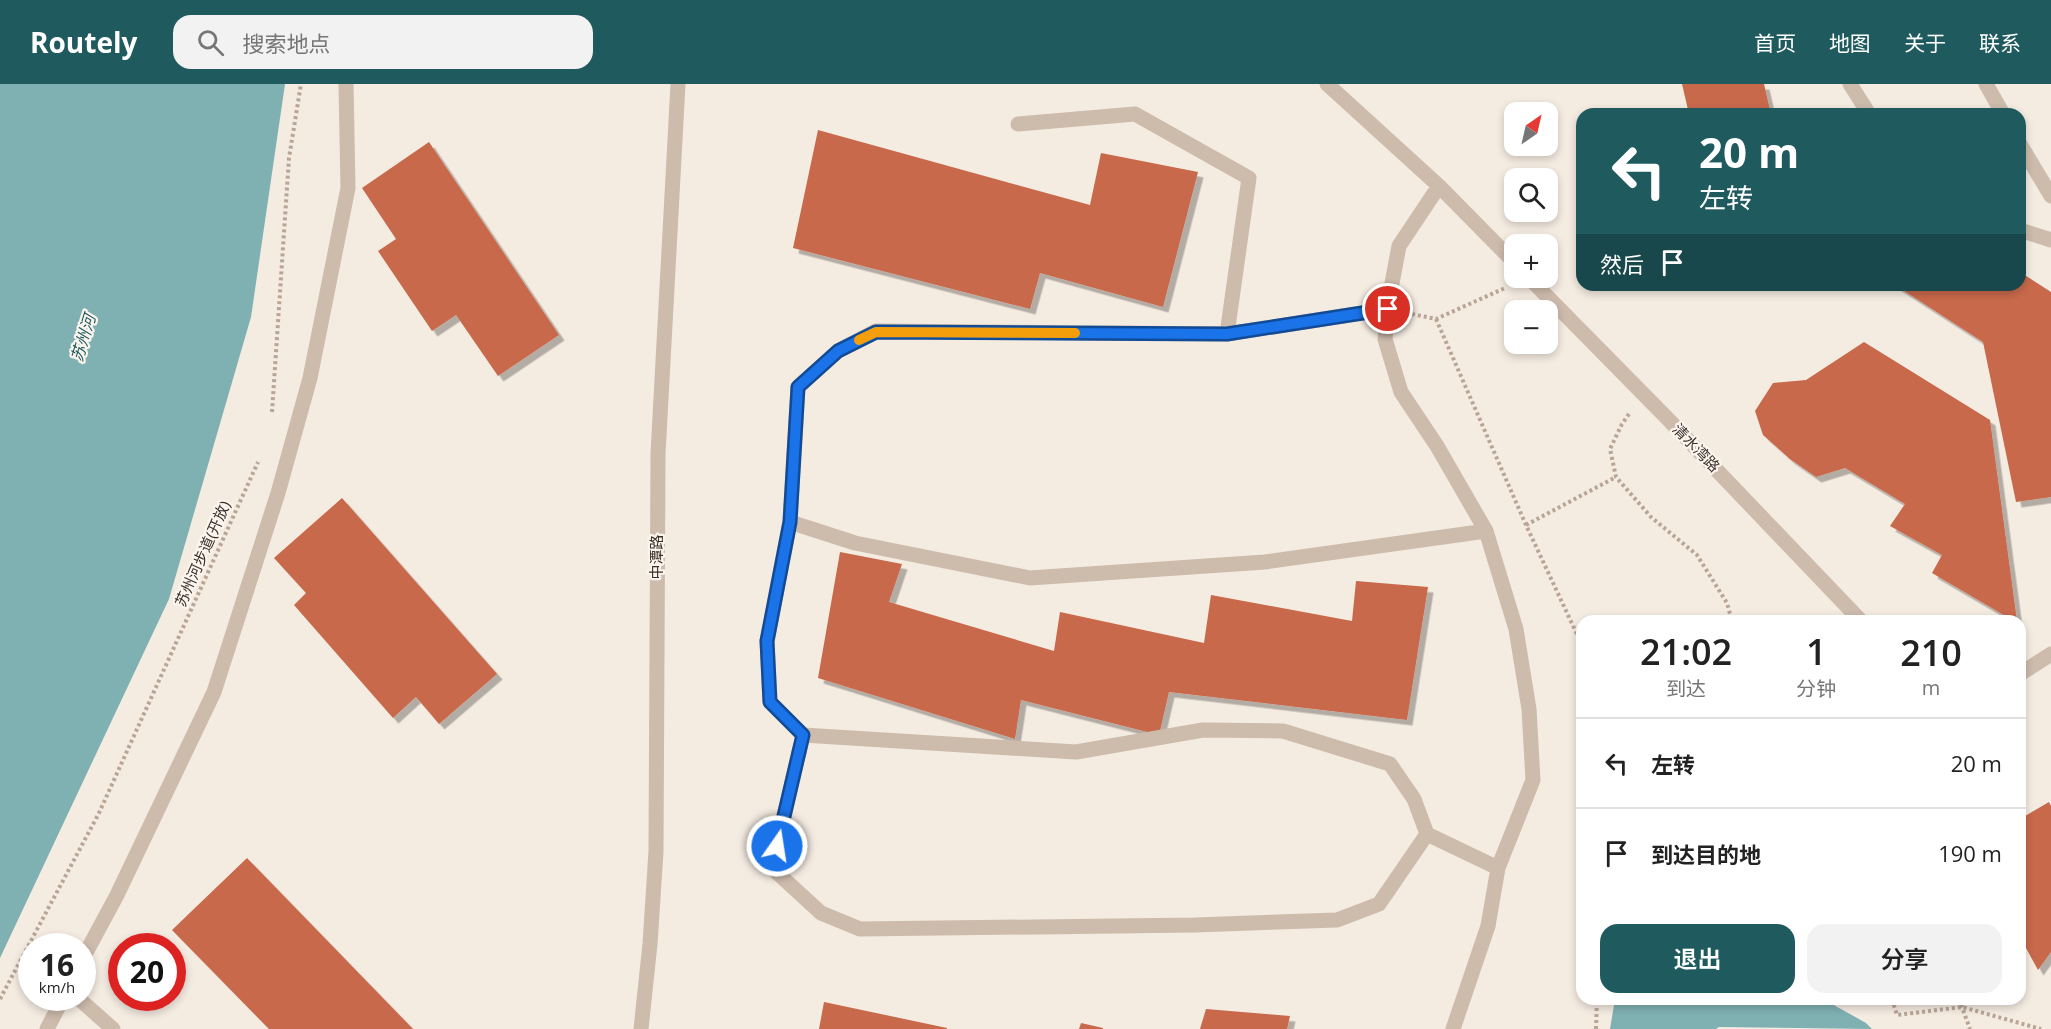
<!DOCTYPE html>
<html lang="zh">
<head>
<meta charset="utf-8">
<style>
	body { margin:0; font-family:"Open Sans","Noto Sans SC",sans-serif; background:#f2f2f2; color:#222; height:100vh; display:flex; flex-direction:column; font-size:22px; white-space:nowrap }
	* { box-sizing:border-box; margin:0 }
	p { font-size:20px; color:#767676 }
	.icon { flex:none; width:33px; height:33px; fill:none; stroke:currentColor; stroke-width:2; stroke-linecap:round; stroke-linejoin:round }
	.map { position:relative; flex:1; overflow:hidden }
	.sheet { position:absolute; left:1576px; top:531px; width:450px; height:390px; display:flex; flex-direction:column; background:#fff; border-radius:18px; box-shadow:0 3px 9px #0003 }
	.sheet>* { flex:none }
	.top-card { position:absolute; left:1576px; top:24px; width:450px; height:183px; border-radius:18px; box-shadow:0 3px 9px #0003; background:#1f5a5e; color:#fff; overflow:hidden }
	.needle { width:39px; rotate:34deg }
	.tools { position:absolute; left:1504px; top:18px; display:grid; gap:12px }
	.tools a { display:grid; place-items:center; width:54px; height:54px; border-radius:12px; background:#fff; box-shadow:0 3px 9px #0003; font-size:30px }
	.speed { position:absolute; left:18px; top:849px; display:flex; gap:12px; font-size:30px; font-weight:700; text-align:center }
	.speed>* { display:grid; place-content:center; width:78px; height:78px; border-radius:50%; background:#fff; box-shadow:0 3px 9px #0003; line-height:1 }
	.speed small { font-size:15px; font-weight:400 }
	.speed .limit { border:9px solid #d22; background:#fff; color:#111 }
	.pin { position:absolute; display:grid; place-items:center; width:51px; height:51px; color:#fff; margin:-26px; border:3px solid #fff; border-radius:50%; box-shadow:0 2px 6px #0007 }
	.me { position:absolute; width:66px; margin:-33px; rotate:13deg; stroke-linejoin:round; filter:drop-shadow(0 0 4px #0008) }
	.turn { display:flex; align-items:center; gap:21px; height:126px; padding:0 24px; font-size:27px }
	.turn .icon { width:78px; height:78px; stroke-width:2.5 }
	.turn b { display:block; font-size:42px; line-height:51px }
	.then { display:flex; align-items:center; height:57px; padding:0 24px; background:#0003; gap:12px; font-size:22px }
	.eta { display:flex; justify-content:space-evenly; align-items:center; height:102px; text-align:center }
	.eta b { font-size:36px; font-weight:600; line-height:42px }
	.cta { display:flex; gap:12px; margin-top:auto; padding:12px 24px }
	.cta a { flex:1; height:69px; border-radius:18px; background:#1f5a5e; color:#fff; font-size:24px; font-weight:600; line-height:69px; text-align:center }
	.cta a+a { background:#f2f2f2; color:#222 }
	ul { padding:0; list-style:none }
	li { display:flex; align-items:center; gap:18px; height:90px; padding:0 24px; border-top:2px solid #e0e0e0 }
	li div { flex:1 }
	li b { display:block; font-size:22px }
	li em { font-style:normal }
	header { display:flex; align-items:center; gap:36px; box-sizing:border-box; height:84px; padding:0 30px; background:#1f5a5e; color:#fff }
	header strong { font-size:28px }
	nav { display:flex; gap:33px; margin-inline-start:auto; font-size:21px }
	.search { width:420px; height:54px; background:#f2f2f2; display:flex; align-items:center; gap:15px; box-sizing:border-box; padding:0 21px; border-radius:18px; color:#767676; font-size:22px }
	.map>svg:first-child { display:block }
	.water { fill:#7fb0b2 }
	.building { fill:#c8694b; filter:url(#shadow) }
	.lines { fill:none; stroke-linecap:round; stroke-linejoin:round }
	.path { stroke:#b9a596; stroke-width:4; stroke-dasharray:3 3; stroke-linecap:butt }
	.minor { stroke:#cdbbac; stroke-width:15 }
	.route-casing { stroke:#114b97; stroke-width:15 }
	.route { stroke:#1a73e8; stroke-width:10 }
	.slow { stroke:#f59e0b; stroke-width:10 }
	.labels { text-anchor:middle; stroke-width:4.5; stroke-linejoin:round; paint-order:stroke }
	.street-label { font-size:15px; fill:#3b302b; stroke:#fbf5ee }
	.water-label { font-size:16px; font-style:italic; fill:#1f5a5e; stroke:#fbf5ee }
</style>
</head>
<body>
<header>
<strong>Routely</strong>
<div class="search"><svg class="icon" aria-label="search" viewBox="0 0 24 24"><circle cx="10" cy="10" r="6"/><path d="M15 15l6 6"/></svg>搜索地点</div>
<nav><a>首页</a><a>地图</a><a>关于</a><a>联系</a></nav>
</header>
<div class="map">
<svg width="2051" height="945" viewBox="0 0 2051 945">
	<defs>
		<filter id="shadow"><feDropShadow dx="5.5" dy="5.5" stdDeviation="0" flood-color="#0004"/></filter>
	</defs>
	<rect width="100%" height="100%" fill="#f4ebe1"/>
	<path class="water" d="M0 0H285L251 233 169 515 0 874Z
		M1615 915H1823L1866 939 1872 945 1719 943 1716 945H1610Z"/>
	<path class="building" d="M1682 0H1764L1771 30H1689Z
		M818 46 1090 121 1101 69 1198 88 1163 223 1040 189 1030 225 793 164Z
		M429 58 559 251 498 292 456 231 432 247 378 167 396 155 362 104Z
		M2020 188 2051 208V413L2016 418 1983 258 1895 201H2020Z
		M1864 258 1990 336 2017 537H2014L1932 489 1942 471 1890 442 1905 420 1845 384 1816 393 1790 375 1763 351 1755 327 1773 299 1806 296Z
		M342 414 497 590 439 640 416 613 393 634 294 521 306 509 274 474Z
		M840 468 902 480 889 518 1054 567 1060 528 1204 559 1211 511 1352 537 1356 497 1428 503 1407 636 1169 608 1159 651 1021 616 1015 655 818 594Z
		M2049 718 2051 722V868L2038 886 2020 853V735Z
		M247 774 413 945H269L172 846Z
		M824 918 947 944V945H819Z
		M1206 925 1290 932 1287 945H1200Z
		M1081 939 1103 944V945H1079Z"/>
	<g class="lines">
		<path class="path" d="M1412 230 1436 235 1505 204
			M1436 235 1526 441 1582 561
			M272 328 289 74 301 0
			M1629 330 1622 340 1610 365 1616 393 1651 433 1697 471 1727 519 1732 537
			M1526 441 1616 393
			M0 915 99 729 258 378
			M1892 915 1897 931 1962 923 2041 945
			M1959 915 1970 945
			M1596 945 1597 915"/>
		<path class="minor" d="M1327 0 1439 102 1515 179
			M1850 0 1869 30
			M1986 0 2003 30
			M1018 40 1135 30 1249 94 1227 250
			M2020 60 2051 112
			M1439 102 1399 162 1390 210 1385 255 1401 308 1437 362 1486 447 1516 545 1529 625 1533 696 1498 784 1488 842 1453 945
			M2020 146 2051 156
			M1529 194 1665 332 1861 537
			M1388 225 1227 250 876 247 838 267 798 303 790 438 767 557 770 618 803 651 772 784 821 829 860 845 1195 841 1337 836 1379 820 1427 750 1498 784
			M790 438 855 459 1030 494 1265 478 1486 447
			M2020 590 2051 570
			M803 651 1076 668 1203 646 1283 647 1390 680 1414 715 1427 750
			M82 876 117 811 214 608 278 409 310 294 348 104 346 0
			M78 914 113 945
			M47 945 63 914
			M641 945 650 860 656 767 658 370 678 0"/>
	</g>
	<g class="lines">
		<g class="route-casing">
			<path id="route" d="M777 762 803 651 770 618 767 557 790 438 798 303 838 267 876 248 1227 250 1388 225"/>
		</g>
		<use href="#route" class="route"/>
		<path class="slow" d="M859 256 876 248 1075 249"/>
	</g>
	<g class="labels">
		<g class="street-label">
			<text transform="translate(1696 364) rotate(46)" y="5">清水湾路</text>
			<text transform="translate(203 470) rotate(-66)" y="5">苏州河步道(开放)</text>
			<text transform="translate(657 473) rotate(-90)" y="5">中潭路</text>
		</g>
		<g class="water-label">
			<text transform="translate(83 254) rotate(-73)" y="6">苏州河</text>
		</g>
	</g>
</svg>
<div class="tools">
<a><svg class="needle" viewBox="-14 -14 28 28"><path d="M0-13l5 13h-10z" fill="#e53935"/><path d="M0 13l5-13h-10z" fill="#767676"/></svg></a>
<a><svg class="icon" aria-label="search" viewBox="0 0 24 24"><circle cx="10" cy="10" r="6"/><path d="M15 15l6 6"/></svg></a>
<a>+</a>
<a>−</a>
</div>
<div class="speed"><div>16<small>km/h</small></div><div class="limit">20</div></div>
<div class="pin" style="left:1388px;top:225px;background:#d93025"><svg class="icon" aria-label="arrive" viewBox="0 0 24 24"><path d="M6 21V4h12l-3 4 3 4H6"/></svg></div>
<svg class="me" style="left:777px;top:762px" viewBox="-20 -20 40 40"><circle r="17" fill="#1a73e8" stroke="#fff" stroke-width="3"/><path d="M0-11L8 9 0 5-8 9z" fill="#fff"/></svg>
<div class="top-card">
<div class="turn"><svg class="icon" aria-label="left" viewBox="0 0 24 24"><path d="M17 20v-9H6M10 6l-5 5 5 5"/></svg><div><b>20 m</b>左转</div></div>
<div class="then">然后<svg class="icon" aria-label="arrive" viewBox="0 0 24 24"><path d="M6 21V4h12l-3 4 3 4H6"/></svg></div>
</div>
<section class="sheet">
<div class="eta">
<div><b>21:02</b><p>到达</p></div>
<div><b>1</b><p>分钟</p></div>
<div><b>210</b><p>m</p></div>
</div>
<ul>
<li><svg class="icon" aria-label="left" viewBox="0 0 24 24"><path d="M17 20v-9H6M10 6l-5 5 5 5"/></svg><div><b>左转</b></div><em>20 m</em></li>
<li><svg class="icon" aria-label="arrive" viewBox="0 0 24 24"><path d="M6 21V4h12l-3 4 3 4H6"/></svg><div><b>到达目的地</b></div><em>190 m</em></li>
</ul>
<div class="cta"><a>退出</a><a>分享</a></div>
</section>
</div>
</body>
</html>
